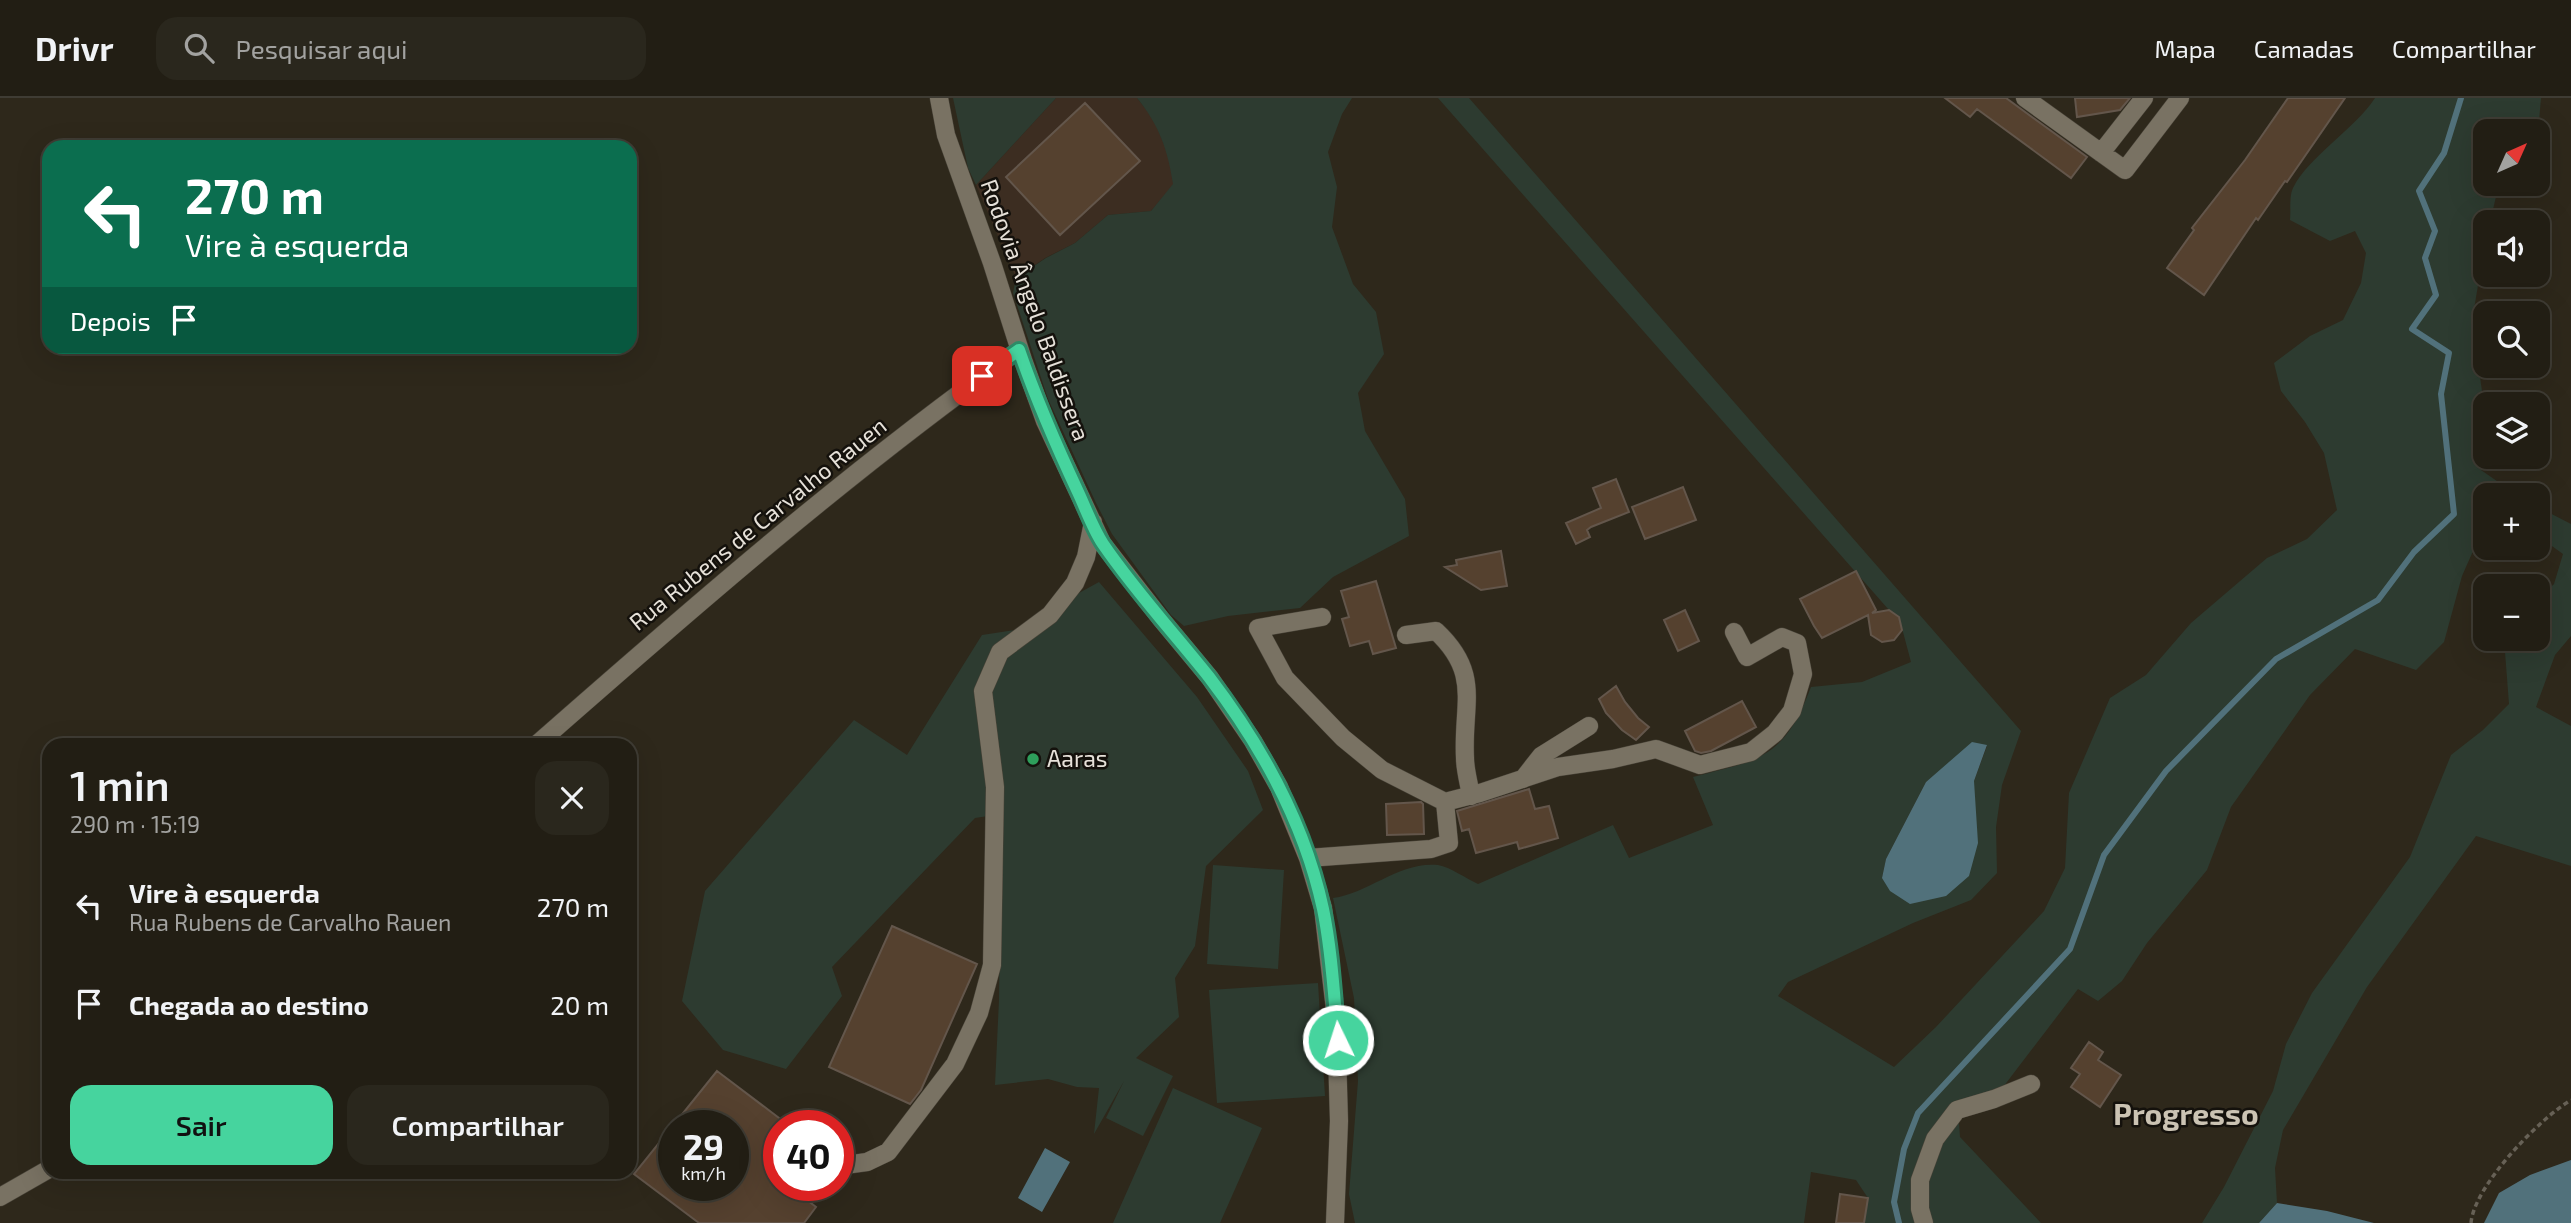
<!DOCTYPE html>
<html lang="pt">
<head>
<meta charset="utf-8">
<style>
	body { margin:0; font-family:"Exo 2",sans-serif; background:#2a271d; color:#f1f3f6; height:100vh; display:flex; flex-direction:column; font-size:26px; white-space:nowrap }
	* { box-sizing:border-box; margin:0 }
	p { font-size:23px; color:#a2a2a0 }
	.icon { flex:none; width:38px; height:38px; fill:none; stroke:currentColor; stroke-width:2; stroke-linecap:round; stroke-linejoin:round }
	.map { position:relative; flex:1; overflow:hidden }
	.panel { position:absolute; left:42px; top:640px; width:595px; height:441px; display:flex; flex-direction:column; background:#221e14; border-radius:21px; box-shadow:0 7px 28px #0002,0 0 0 2px #3f3c34 }
	.panel>* { flex:none }
	.top-card { position:absolute; left:42px; top:42px; width:595px; height:214px; border-radius:21px; box-shadow:0 7px 28px #0002,0 0 0 2px #3f3c34; background:#0b6e4f; color:#fff; overflow:hidden }
	.needle { width:46px; rotate:45deg }
	.fabs { position:absolute; left:2473px; top:21px; display:grid; gap:14px }
	.fabs a { display:grid; place-items:center; width:77px; height:77px; border-radius:14px; background:#221e14; box-shadow:0 7px 28px #0002,0 0 0 2px #3f3c34; font-size:35px }
	.speed { position:absolute; left:658px; top:1012px; display:flex; gap:14px; font-size:35px; font-weight:700; text-align:center }
	.speed>* { display:grid; place-content:center; width:91px; height:91px; border-radius:50%; background:#221e14; box-shadow:0 7px 28px #0002,0 0 0 2px #3f3c34; line-height:1 }
	.speed small { font-size:18px; font-weight:400 }
	.speed .limit { border:10px solid #d22; background:#fff; color:#111 }
	.pin { position:absolute; display:grid; place-items:center; width:60px; height:60px; color:#fff; margin:-30px; border-radius:14px; box-shadow:0 4px 10px #0006 }
	.me { position:absolute; width:77px; margin:-38px; rotate:356deg; stroke-linejoin:round; filter:drop-shadow(0 0 5px #0008) }
	.turn { display:flex; align-items:center; gap:24px; height:147px; padding:0 28px; font-size:32px }
	.turn .icon { width:91px; height:91px; stroke-width:2.5 }
	.turn b { display:block; font-size:49px; line-height:60px }
	.then { display:flex; align-items:center; height:66px; padding:0 28px; background:#0003; gap:14px; font-size:26px }
	.round { display:grid; place-items:center; flex:none; width:74px; height:74px; border-radius:21px; background:#2a271d }
	.head { display:flex; align-items:center; justify-content:space-between; height:119px; padding:0 28px }
	h1 { font-size:42px; font-weight:600; line-height:52px }
	.button { display:flex; gap:14px; margin-top:auto; padding:14px 28px }
	.button a { flex:1; height:80px; border-radius:21px; background:#46d49e; color:#111; font-size:28px; font-weight:600; line-height:80px; text-align:center }
	.button a+a { background:#2a271d; color:#f1f3f6 }
	ul { padding:0; list-style:none }
	li { display:flex; align-items:center; gap:21px; height:98px; padding:0 28px }
	li div { flex:1 }
	li b { display:block; font-size:26px }
	li em { font-style:normal }
	header { display:flex; align-items:center; gap:42px; box-sizing:border-box; height:98px; padding:0 35px; background:#221e14; border-bottom:2px solid #3f3c34 }
	header strong { font-size:33px }
	nav { display:flex; gap:38px; margin-inline-start:auto; font-size:24px }
	.search { width:490px; height:63px; background:#2a271d; display:flex; align-items:center; gap:18px; box-sizing:border-box; padding:0 24px; border-radius:21px; color:#a2a2a0; font-size:26px }
	.map>svg:first-child { display:block }
	.industrial { fill:#3c2d21 }
	.green { fill:#2d3b30; fill-rule:evenodd }
	.water { fill:#51717b }
	.lines { fill:none; stroke-linecap:round; stroke-linejoin:round }
	.stream { stroke:#51717b; stroke-width:6 }
	.building { fill:#55412f; stroke:#63564b; stroke-width:2; fill-rule:evenodd }
	.minor-casing { stroke:#484338; stroke-width:19 }
	.path { stroke:#676156; stroke-width:3.5; stroke-dasharray:5 3.5; stroke-linecap:butt }
	.minor { stroke:#797263; stroke-width:18 }
	.route-casing { stroke:#2e8a67; stroke-width:18 }
	.route { stroke:#46d49e; stroke-width:12 }
	.leisure-dot { fill:#2e9e5b; stroke:#14110c; stroke-width:2.5 }
	.labels { text-anchor:middle; stroke-width:5; stroke-linejoin:round; paint-order:stroke }
	.street-label { font-size:23px; fill:#e6e1d9; stroke:#14110c }
	.poi-label { font-size:23px; fill:#e6e1d9; stroke:#14110c; text-anchor:start }
	.district-label { font-size:30px; font-weight:bold; fill:#cbc3b3; stroke:#14110c }
</style>
</head>
<body>
<header>
<strong>Drivr</strong>
<div class="search"><svg class="icon" aria-label="search" viewBox="0 0 24 24"><circle cx="10" cy="10" r="6"/><path d="M15 15l6 6"/></svg>Pesquisar aqui</div>
<nav><a>Mapa</a><a>Camadas</a><a>Compartilhar</a></nav>
</header>
<div class="map">
<svg width="2571" height="1125" viewBox="0 0 2571 1125">
	<rect width="100%" height="100%" fill="#2e281b"/>
	<path class="industrial" d="M1056 0H1137L1153 20 1168 55 1174 86 1151 113 1108 117 1075 145 1045 160 1016 180 976 87Z"/>
	<path class="green" d="M953 0H1056L976 87 968 70Z
		M1137 0H1352L1342 16 1328 54 1337 89 1332 129 1353 186 1376 214 1384 256 1358 295 1365 333 1405 401 1409 438 1333 479 1300 510 1228 518 1184 528 1171 517 1112 436 1096 405 1048 301 1013 195 1016 180 1046 160 1075 145 1108 117 1151 113 1173 86C1168 52 1159 27 1137 0Z
		M1438 0H1469L2021 633 2002 687 1996 729 1997 775 1971 802 1913 825 1788 884 1778 898 1894 969 1936 929 2044 813 2065 770 2069 695 2110 600 2146 577 2191 525 2267 460 2307 441 2337 412 2324 355 2305 324 2281 293 2274 265 2310 238 2343 222 2361 185 2366 155 2355 133 2330 143 2290 122C2291 113 2289 98 2293 90 2309 58 2354 32 2375 0H2541L2539 23 2532 33H2485V86H2499L2490 124H2485V146L2472 223 2482 293 2477 360 2481 372 2517 397H2485V426L2462 478 2444 544 2416 572 2355 551 2310 597 2231 709 2207 772 2147 845 2122 883 2098 903 2078 891 1994 1001 1958 1012 1960 1039 2041 1125H1864L1868 1100 1856 1082 1811 1074 1804 1125H1355L1349 1096 1358 983 1354 900 1333 800C1369 795 1400 763 1438 767 1450 769 1467 781 1478 786L1613 727 1629 760 1713 727 1693 679C1762 661 1784 660 1811 589L1862 584 1911 564 1899 519 1889 512ZM1987 648 1974 683 1882 780 1886 761 1926 684 1947 667Z
		M2538 409 2571 426V538L2555 557 2536 609 2571 628V768L2476 738 2367 889 2283 1032 2275 1070 2277 1105 2259 1125H2202L2224 1089 2273 993 2286 946 2312 895 2410 759 2451 657 2483 632 2509 606 2505 554 2511 541H2538V501L2554 486 2563 456 2538 438Z
		M1099 484 1197 599 1248 673 1263 712 1206 768 1195 848 1175 880 1179 919 1136 960 1173 978 1143 1038 1106 1020 1124 983 1094 1036 1099 990 1077 989 1048 981 995 987 999 902 1001 716 975 720 832 869 842 898 786 971 723 952 682 903 705 793 854 622 907 657 982 537 1022 531 1050 511Z
		M1213 767 1284 772 1278 871 1207 866Z
		M1318 885 1325 998 1217 1005 1209 892Z
		M1173 990 1262 1030 1220 1125H1113Z"/>
	<path class="water" d="M1972 644 1987 647 1974 683 1978 745 1969 778 1946 798 1910 806 1890 793 1882 780 1886 761 1926 684Z
		M1045 1050 1070 1064 1042 1114 1018 1100Z
		M2571 1062V1125H2484L2499 1095 2530 1077Z
		M2277 1105 2327 1113 2374 1125H2259Z"/>
	<g class="lines">
		<path class="stream" d="M1899 1125 1894 1104 1904 1051 1918 1015 2070 851 2104 757 2166 673 2276 561 2378 502 2414 454 2454 416 2441 296 2449 255 2412 231 2436 197 2425 160 2435 133 2419 93 2444 55 2461 0"/>
	</g>
	<path class="building" d="M1945 0H2006L2087 59 2071 80 1977 11 1970 19Z
		M2075 0H2130L2120 12 2077 19Z
		M2288 0H2345L2287 84 2285 83 2258 122 2256 120 2204 197 2167 170 2194 132 2192 130 2245 62Z
		M1085 5 1140 63 1060 137 1006 79Z
		M1616 381 1629 414 1591 429 1587 432 1590 439 1576 446 1566 425 1601 410 1593 390Z
		M1683 389 1696 422 1645 441 1632 409Z
		M1501 453 1507 488 1481 492 1445 469 1457 467 1456 462Z
		M1856 473 1876 512 1872 515 1889 512 1899 519 1902 532 1894 542 1882 544 1871 537 1868 517 1822 540 1814 528 1800 501Z
		M1376 483 1396 550 1373 556 1369 543 1350 548 1342 521 1349 519 1341 493Z
		M1685 512 1699 543 1678 553 1664 522Z
		M1616 588 1625 604 1638 620 1649 629 1636 642 1622 632 1606 615 1599 601Z
		M1742 603 1756 629 1711 653 1701 655 1695 653 1685 633Z
		M1529 691 1535 711 1549 708 1558 740 1519 751 1517 744 1476 755 1469 731 1462 733 1457 713Z
		M1421 704 1423 706 1424 736 1387 737 1386 706Z
		M892 828 977 866 921 992 910 1006 829 969Z
		M2089 944 2103 954 2098 962 2121 977 2100 1009 2071 989 2080 976 2071 970Z
		M717 973 779 1020V1087H804L798 1095 816 1109 804 1125H699L634 1076ZM674 1027H733V1087H674Z
		M1840 1096 1868 1100 1864 1125H1836Z"/>
	<g class="lines">
		<g class="minor-casing">
			<path id="minor" d="M939 0 946 37 992 165 1023 262 1045 323 1102 445 1161 521 1210 580 1253 643 1279 689 1308 760 1323 810 1336 920 1339 1023 1335 1125
				M2025 0 2125 72 2180 0
				M2101 55 2144 0
				M1322 519 1258 530 1285 580 1343 640 1382 672 1445 704
				M1406 537 1436 533C1482 576 1462 606 1465 660 1465 672 1469 685 1471 698
				M535 648C692 510 849 373 1019 252
				M1523 681 1541 658 1589 628
				M1308 760 1431 751 1449 745 1445 704 1480 695 1558 669 1613 661 1656 651 1700 667 1751 654 1775 635 1792 613 1803 576 1797 545 1782 539 1747 559 1734 534
				M845 1067 867 1064 888 1054 955 966 979 915 992 867 995 689 983 593 1000 554 1050 517 1075 485 1086 459 1093 424
				M0 1099 49 1071
				M1924 1125 1920 1111V1082L1935 1041 1957 1012 1994 1001 2031 986"/>
		</g>
		<path class="path" d="M2471 1125C2474 1088 2539 1021 2571 1002"/>
		<use href="#minor" class="minor"/>
	</g>
	<g class="lines">
		<g class="route-casing">
			<path id="route" d="M982 278 1019 252C1036 301 1056 347 1078 394 1086 411 1093 431 1103 446 1135 493 1174 535 1209 579 1261 647 1305 727 1323 811 1332 854 1334 899 1338 942"/>
		</g>
		<use href="#route" class="route"/>
	</g>
	<circle class="leisure-dot" cx="1033" cy="661" r="7"/>
	<g class="labels">
		<g class="street-label">
			<text transform="translate(1035 212) rotate(70)" y="8">Rodovia Ângelo Baldissera</text>
			<text transform="translate(758 426) rotate(-39)" y="8">Rua Rubens de Carvalho Rauen</text>
		</g>
		<g class="poi-label">
			<text x="1047" y="669">Aaras</text>
		</g>
		<g class="district-label">
			<text x="2186" y="1027">Progresso</text>
		</g>
	</g>
</svg>
<div class="fabs">
<a><svg class="needle" viewBox="-14 -14 28 28"><path d="M0-13l5 13h-10z" fill="#e53935"/><path d="M0 13l5-13h-10z" fill="#a2a2a0"/></svg></a>
<a><svg class="icon" aria-label="sound" viewBox="0 0 24 24"><path d="M4 9h4l5-4v14l-5-4H4zM17 9q2 3 0 6"/></svg></a>
<a><svg class="icon" aria-label="search" viewBox="0 0 24 24"><circle cx="10" cy="10" r="6"/><path d="M15 15l6 6"/></svg></a>
<a><svg class="icon" aria-label="layers" viewBox="0 0 24 24"><path d="M12 4l9 5-9 5-9-5zM3 14l9 5 9-5"/></svg></a>
<a>+</a>
<a>−</a>
</div>
<div class="speed"><div>29<small>km/h</small></div><div class="limit">40</div></div>
<div class="pin" style="left:982px;top:278px;background:#d93025"><svg class="icon" aria-label="arrive" viewBox="0 0 24 24"><path d="M6 21V4h12l-3 4 3 4H6"/></svg></div>
<svg class="me" style="left:1338px;top:942px" viewBox="-20 -20 40 40"><circle r="17" fill="#46d49e" stroke="#fff" stroke-width="3"/><path d="M0-11L8 9 0 5-8 9z" fill="#fff"/></svg>
<div class="top-card">
<div class="turn"><svg class="icon" aria-label="left" viewBox="0 0 24 24"><path d="M17 20v-9H6M10 6l-5 5 5 5"/></svg><div><b>270 m</b>Vire à esquerda</div></div>
<div class="then">Depois<svg class="icon" aria-label="arrive" viewBox="0 0 24 24"><path d="M6 21V4h12l-3 4 3 4H6"/></svg></div>
</div>
<section class="panel">
<div class="head"><div><h1>1 min</h1><p>290 m · 15:19</p></div><a class="round"><svg class="icon" aria-label="close" viewBox="0 0 24 24"><path d="M6 6l12 12M18 6L6 18"/></svg></a></div>
<ul>
<li><svg class="icon" aria-label="left" viewBox="0 0 24 24"><path d="M17 20v-9H6M10 6l-5 5 5 5"/></svg><div><b>Vire à esquerda</b><p>Rua Rubens de Carvalho Rauen</p></div><em>270 m</em></li>
<li><svg class="icon" aria-label="arrive" viewBox="0 0 24 24"><path d="M6 21V4h12l-3 4 3 4H6"/></svg><div><b>Chegada ao destino</b></div><em>20 m</em></li>
</ul>
<div class="button"><a>Sair</a><a>Compartilhar</a></div>
</section>
</div>
</body>
</html>
